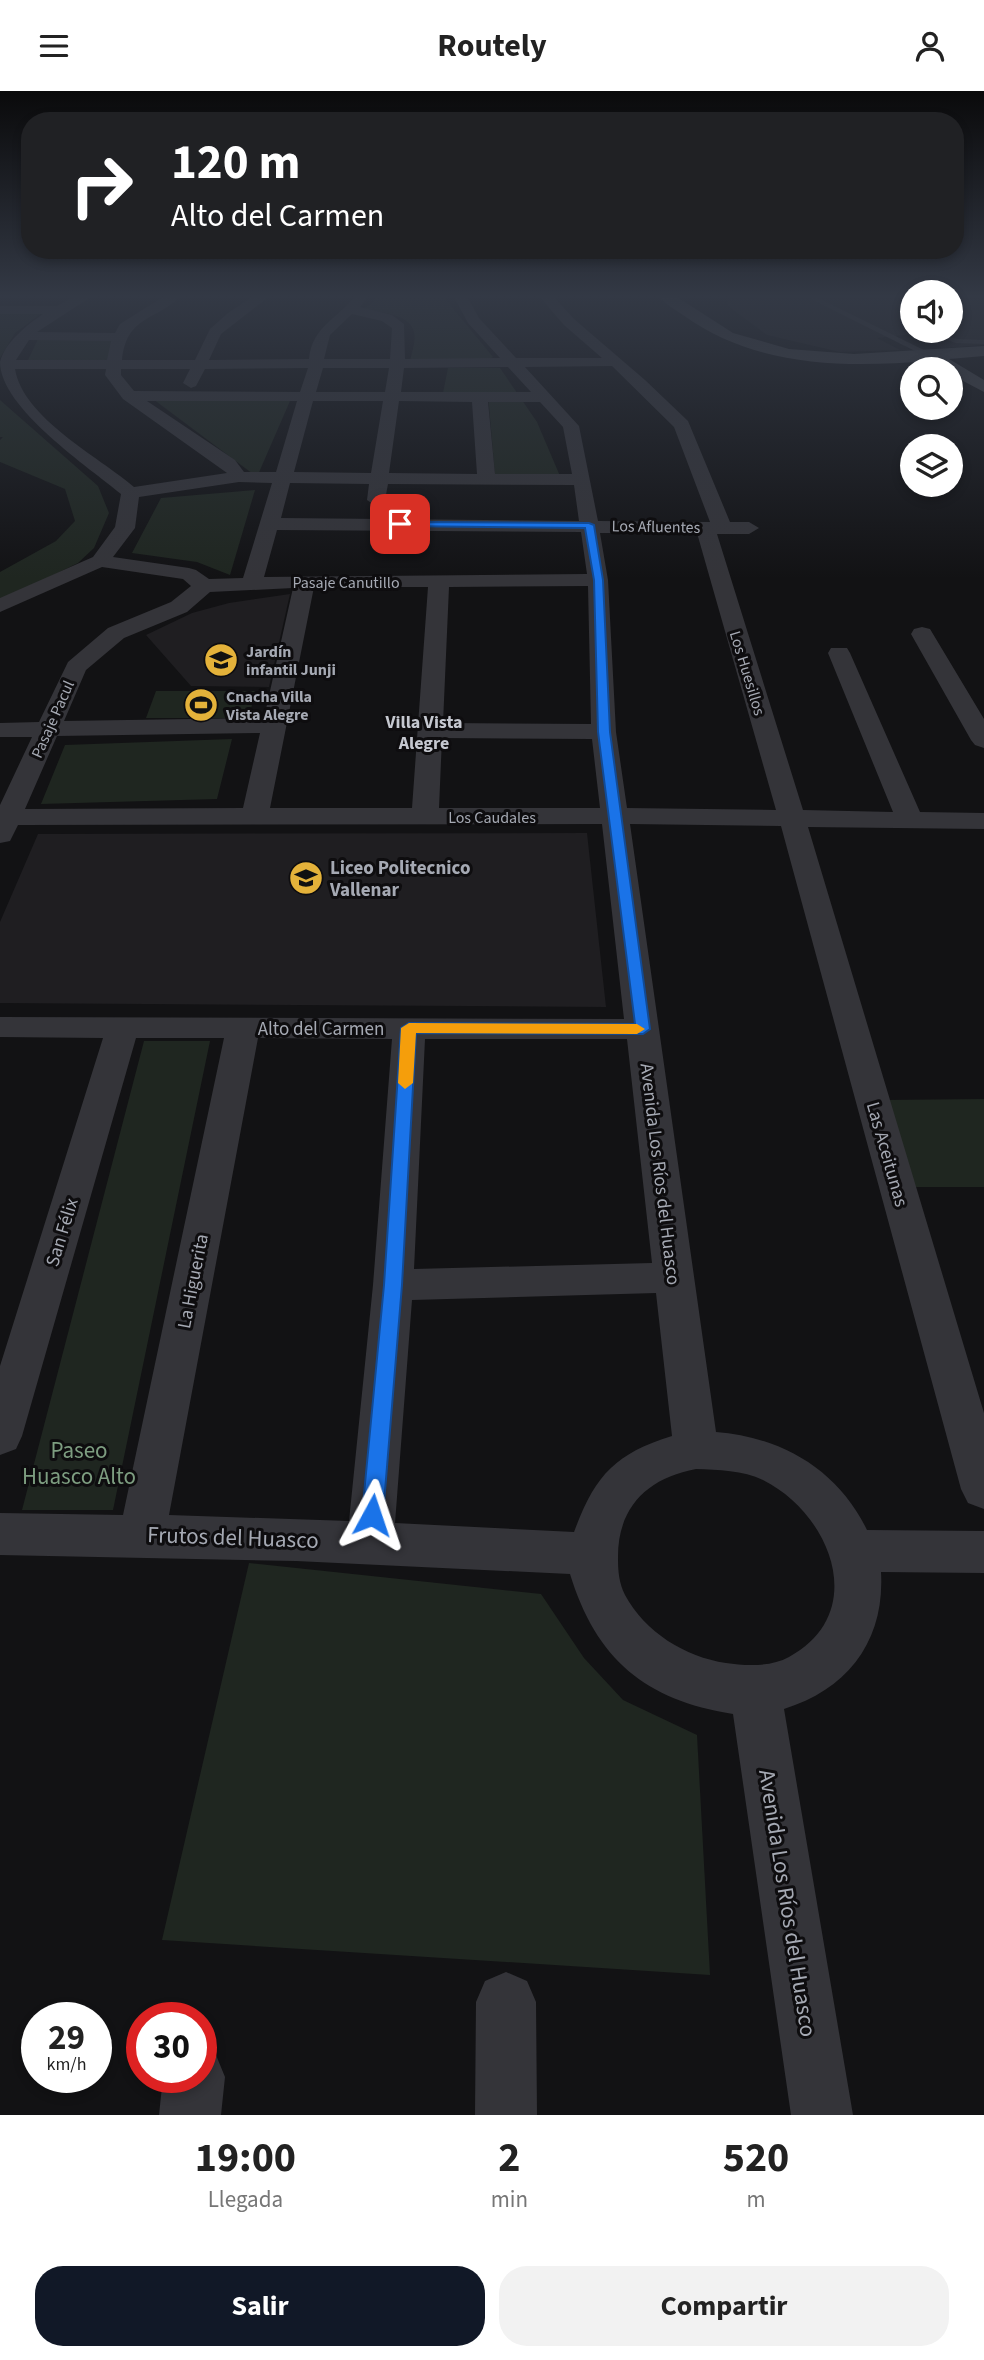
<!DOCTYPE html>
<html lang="es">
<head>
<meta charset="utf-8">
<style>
	body { margin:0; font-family:"Source Sans 3",sans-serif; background:#f2f2f2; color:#222; height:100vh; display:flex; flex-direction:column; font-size:26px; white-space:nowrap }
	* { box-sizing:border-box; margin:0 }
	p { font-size:23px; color:#767676 }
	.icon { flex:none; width:38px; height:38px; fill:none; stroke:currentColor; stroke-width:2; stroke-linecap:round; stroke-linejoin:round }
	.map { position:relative; height:2024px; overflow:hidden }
	.details { display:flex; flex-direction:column; background:#fff; flex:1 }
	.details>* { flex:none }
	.top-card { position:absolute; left:21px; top:21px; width:943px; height:147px; border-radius:28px; box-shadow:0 4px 10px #0003; background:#202124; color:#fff; overflow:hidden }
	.buttons { position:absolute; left:900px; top:189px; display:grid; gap:14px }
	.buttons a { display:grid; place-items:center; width:63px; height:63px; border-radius:50%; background:#fff; box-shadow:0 4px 10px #0003; font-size:35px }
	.speed { position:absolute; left:21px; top:1911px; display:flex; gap:14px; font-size:35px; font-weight:700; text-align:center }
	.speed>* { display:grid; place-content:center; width:91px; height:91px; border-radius:50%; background:#fff; box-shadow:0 4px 10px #0003; line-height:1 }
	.speed small { font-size:18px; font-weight:400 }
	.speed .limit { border:10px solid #d22; background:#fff; color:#111 }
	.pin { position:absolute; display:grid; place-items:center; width:60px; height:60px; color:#fff; margin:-30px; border-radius:14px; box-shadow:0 4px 10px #0006 }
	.me { position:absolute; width:77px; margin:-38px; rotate:5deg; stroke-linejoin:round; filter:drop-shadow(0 0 5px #0008) }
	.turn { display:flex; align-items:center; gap:24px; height:147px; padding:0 35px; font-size:32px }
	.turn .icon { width:91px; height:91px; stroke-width:2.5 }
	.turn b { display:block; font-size:49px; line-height:60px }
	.eta { display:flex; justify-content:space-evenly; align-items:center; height:119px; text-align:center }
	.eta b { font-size:42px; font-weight:700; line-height:49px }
	.primary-button { display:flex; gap:14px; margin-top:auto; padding:14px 35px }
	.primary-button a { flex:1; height:80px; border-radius:28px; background:#111827; color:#fff; font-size:28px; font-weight:700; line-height:80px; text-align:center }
	.primary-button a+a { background:#f2f2f2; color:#222 }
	header { display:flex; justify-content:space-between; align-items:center; height:91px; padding:0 35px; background:#fff; font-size:32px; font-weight:700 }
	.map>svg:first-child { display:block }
	.built { fill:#1f1e21 }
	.green { fill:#1f2620 }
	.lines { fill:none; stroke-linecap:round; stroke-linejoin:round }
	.lane { fill:#343439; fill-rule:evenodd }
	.street { fill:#343439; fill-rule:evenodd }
	.secondary { fill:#424348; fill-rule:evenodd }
	.route { fill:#1a73e8; stroke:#114b97; stroke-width:2 }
	.slow { fill:#f59e0b }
	.labels { text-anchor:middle; stroke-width:6; stroke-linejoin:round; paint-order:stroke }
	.far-street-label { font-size:16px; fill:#a5a9b3; stroke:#0e0d0f }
	.far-poi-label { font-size:16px; font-weight:bold; fill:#a5a9b3; stroke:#0e0d0f; text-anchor:start }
	.far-neighbourhood-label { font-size:18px; font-weight:bold; fill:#c5c8d0; stroke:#0e0d0f }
	.poi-label { font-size:19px; font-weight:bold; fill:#a5a9b3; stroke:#0e0d0f; text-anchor:start }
	.street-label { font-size:19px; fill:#a5a9b3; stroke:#0e0d0f }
	.near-park-label { font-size:23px; fill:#7d9d80; stroke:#0e0d0f }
	.near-street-label { font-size:23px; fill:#a5a9b3; stroke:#0e0d0f }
</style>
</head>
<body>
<header><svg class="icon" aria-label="menu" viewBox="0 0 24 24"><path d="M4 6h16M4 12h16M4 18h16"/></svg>Routely<svg class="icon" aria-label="person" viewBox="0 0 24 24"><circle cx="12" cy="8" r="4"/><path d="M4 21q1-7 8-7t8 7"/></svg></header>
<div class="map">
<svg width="984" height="2024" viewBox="0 0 984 2024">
	<rect width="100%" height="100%" fill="#121214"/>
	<path class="built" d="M728 204H912V240H950V204H984V254L942 257 914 243 877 247 900 259 840 261 767 244 728 215Z
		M290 503 269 596 191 595 146 544 192 522 229 512Z
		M587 742 606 916 0 912V831L38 743Z"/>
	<path class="green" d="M375 204H442L493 266 487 270H410C412 261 416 249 414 241 410 222 377 221 362 218L373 212Z
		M0 221 42 222 15 242 0 267Z
		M38 248H115L108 269H28Z
		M448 277H500L537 331 560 385 495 384 488 303 443 302Z
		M153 308 290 310 257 386Z
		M0 309 98 395 109 422 94 457 78 472 0 510V481L56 450 75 430 65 398 0 371V349L3 346H0Z
		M255 399 230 484 197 471 132 462 161 407Z
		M156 600H255L249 627H146Z
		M232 648 217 708 41 713 65 654Z
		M144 950H210L113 1419H22Z
		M984 1008V1096H911L883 1009Z
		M249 1472 541 1503 584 1567 623 1609 697 1644 710 1884 162 1849Z"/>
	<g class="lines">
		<path class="lane" d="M803 204H812L936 265 929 267Z
			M920 240H930L957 248 984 249V253L956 252Z"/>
		<path class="street" d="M77 204H94L37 241 115 242 120 233 166 204H182C155 231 127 224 122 269H195L210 238 228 222 255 204H271L221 243 209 269 309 268C312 235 339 227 356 204H369L360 216 392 224 404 233 405 268 500 267 468 232 453 204H466L479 227 516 267H602L564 234 538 204H552L574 228 645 289 688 330 730 431H749L759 437 749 443H717L803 719 893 721 828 562 831 557H847L850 562 920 721 984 722V738L808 736 984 1322V1418L968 1412 961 1398 781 735 630 733 716 1341C782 1346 838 1379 867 1439L984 1440V1482L881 1481C885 1550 848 1598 784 1618L853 2024H791L733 1623C645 1609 596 1568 570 1483L296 1470 0 1464V1422L123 1424 224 947H136L22 1345 16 1358 0 1364V1275L103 947 0 946V926L624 928 602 733 18 734 10 750 0 752V714L32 646H0V632L39 631 68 571 108 537 171 511 191 495 183 488 102 476 0 521V507L93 466 115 436 121 403C90 377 0 317 0 271 5 251 27 234 43 223H0V215H57ZM352 223 382 230 392 237 390 268H324L330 244ZM29 249 111 250 107 269H16ZM612 275 674 336 710 431 598 430 579 335 525 276ZM508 276 531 301H401L404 277ZM308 277 300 301 134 300 121 284V278H190L183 292 191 297 196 295 205 278ZM323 277H389L385 301H316ZM15 278H106L105 284 123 308 227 382 134 396C98 365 23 327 15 278ZM147 310H297L276 381H244L235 369ZM313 310H383L371 382 294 381ZM399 310 472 311 477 383 389 382ZM488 311H540L563 336 572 383H495ZM239 391 272 392 243 487 209 488 196 479 189 477 113 466 135 437 139 406ZM290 392 369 393 367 409 376 415 385 409 388 393 574 394 579 430 281 427ZM277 439 581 441 587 483 264 486ZM600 442H697L776 719 627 717 616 641 608 489ZM588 495 591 633 443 632 449 496ZM314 496H428L412 717H270ZM293 497 264 627 64 630 86 579 124 547 187 521 210 501ZM260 642 243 717 25 718 57 645ZM442 647 592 648 600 717H439ZM258 947 392 948 373 1194 349 1430 169 1424ZM425 948H627L652 1172 414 1178ZM656 1202 672 1345C614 1363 595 1385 574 1441L395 1432 412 1209ZM696 1378C718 1379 743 1379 763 1389 831 1423 870 1522 789 1566 771 1576 746 1575 726 1572 685 1566 645 1541 625 1504 619 1492 618 1480 618 1468 617 1417 647 1387 696 1378Z
			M922 536 930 538 984 628V657L975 654 971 649 911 543 914 538Z
			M506 1881 527 1890 536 1911 537 2024H475L476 1911 485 1890Z
			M201 1958 216 1964 225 1986 221 2024H159L163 1986H201Z"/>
		<path class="secondary" d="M657 204H674L733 242 789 258 854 263 984 255V265L949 268 984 289V301L950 283V278H943L928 270C843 277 755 276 683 224 674 218 664 212 657 204Z"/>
	</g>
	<linearGradient id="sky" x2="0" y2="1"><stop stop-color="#0a0a0b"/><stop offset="0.42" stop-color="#333945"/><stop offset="1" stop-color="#333945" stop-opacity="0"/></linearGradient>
	<rect width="984" height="488" fill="url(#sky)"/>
	<path class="route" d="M400 431 589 432 594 434 603 489 610 641 650 938 643 943 416 942 402 1194 383 1424 380 1431 372 1434 365 1431 362 1424 384 1194 401 937 409 932 635 933 598 641 594 489 585 437 397 435 396 433Z"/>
	<path class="slow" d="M409 932 637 933 645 938 637 943 416 942 413 992 405 998 398 992 401 937Z"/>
	<defs>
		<g id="school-disc" transform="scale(1.75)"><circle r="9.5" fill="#e4b23a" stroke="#0e0d0f"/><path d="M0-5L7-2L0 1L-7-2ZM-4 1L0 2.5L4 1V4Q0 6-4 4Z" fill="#111"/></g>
		<g id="stadium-disc" transform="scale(1.75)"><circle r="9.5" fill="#e4b23a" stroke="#0e0d0f"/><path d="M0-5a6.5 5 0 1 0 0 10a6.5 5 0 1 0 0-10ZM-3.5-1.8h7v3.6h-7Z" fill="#111"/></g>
	</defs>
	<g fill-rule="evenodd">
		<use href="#school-disc" x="221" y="569"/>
		<use href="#stadium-disc" x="201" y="614"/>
		<use href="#school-disc" x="306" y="787"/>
	</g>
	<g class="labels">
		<g class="far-street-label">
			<text transform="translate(656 435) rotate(1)" y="6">Los Afluentes</text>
			<text x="346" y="497">Pasaje Canutillo</text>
			<text transform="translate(748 582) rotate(73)" y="6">Los Huesillos</text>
			<text transform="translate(52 628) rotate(-66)" y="6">Pasaje Pacul</text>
			<text x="492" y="732">Los Caudales</text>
		</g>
		<g class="far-poi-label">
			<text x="246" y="566">Jardín<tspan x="246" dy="18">infantil Junji</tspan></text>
			<text x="226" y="611">Cnacha Villa<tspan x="226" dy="18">Vista Alegre</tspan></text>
		</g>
		<g class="far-neighbourhood-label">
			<text x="424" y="637">Villa Vista<tspan x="424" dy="21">Alegre</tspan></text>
		</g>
		<g class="poi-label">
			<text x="330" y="783">Liceo Politecnico<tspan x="330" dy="22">Vallenar</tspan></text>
		</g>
		<g class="street-label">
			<text x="321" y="944">Alto del Carmen</text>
			<text transform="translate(888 1063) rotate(74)" y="7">Las Aceitunas</text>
			<text transform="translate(661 1083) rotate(83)" y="7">Avenida Los Ríos del Huasco</text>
			<text transform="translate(61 1141) rotate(-73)" y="7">San Félix</text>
			<text transform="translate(192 1190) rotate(-79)" y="7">La Higuerita</text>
		</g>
		<g class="near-park-label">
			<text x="79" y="1367">Paseo<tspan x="79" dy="26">Huasco Alto</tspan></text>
		</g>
		<g class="near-street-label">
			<text transform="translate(233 1446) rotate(2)" y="8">Frutos del Huasco</text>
			<text transform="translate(788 1812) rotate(81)" y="8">Avenida Los Ríos del Huasco</text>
		</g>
	</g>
</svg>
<div class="buttons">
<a><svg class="icon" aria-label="sound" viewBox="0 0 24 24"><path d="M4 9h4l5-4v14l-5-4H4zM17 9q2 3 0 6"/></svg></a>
<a><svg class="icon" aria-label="search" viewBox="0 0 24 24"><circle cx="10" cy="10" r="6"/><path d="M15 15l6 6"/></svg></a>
<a><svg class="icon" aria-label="layers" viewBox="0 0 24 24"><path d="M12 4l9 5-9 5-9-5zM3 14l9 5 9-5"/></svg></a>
</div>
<div class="speed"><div>29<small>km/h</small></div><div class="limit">30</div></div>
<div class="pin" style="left:400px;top:433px;background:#d93025"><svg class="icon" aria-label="arrive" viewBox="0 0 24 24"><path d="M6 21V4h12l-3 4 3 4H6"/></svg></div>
<svg class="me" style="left:372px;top:1424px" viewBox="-20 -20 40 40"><path d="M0-17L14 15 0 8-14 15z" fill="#1a73e8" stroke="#fff" stroke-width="4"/></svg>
<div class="top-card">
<div class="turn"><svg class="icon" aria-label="right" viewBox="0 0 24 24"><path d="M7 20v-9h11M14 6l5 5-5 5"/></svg><div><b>120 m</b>Alto del Carmen</div></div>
</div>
</div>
<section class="details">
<div class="eta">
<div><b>19:00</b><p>Llegada</p></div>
<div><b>2</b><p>min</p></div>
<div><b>520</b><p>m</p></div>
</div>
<div class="primary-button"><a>Salir</a><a>Compartir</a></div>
</section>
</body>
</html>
